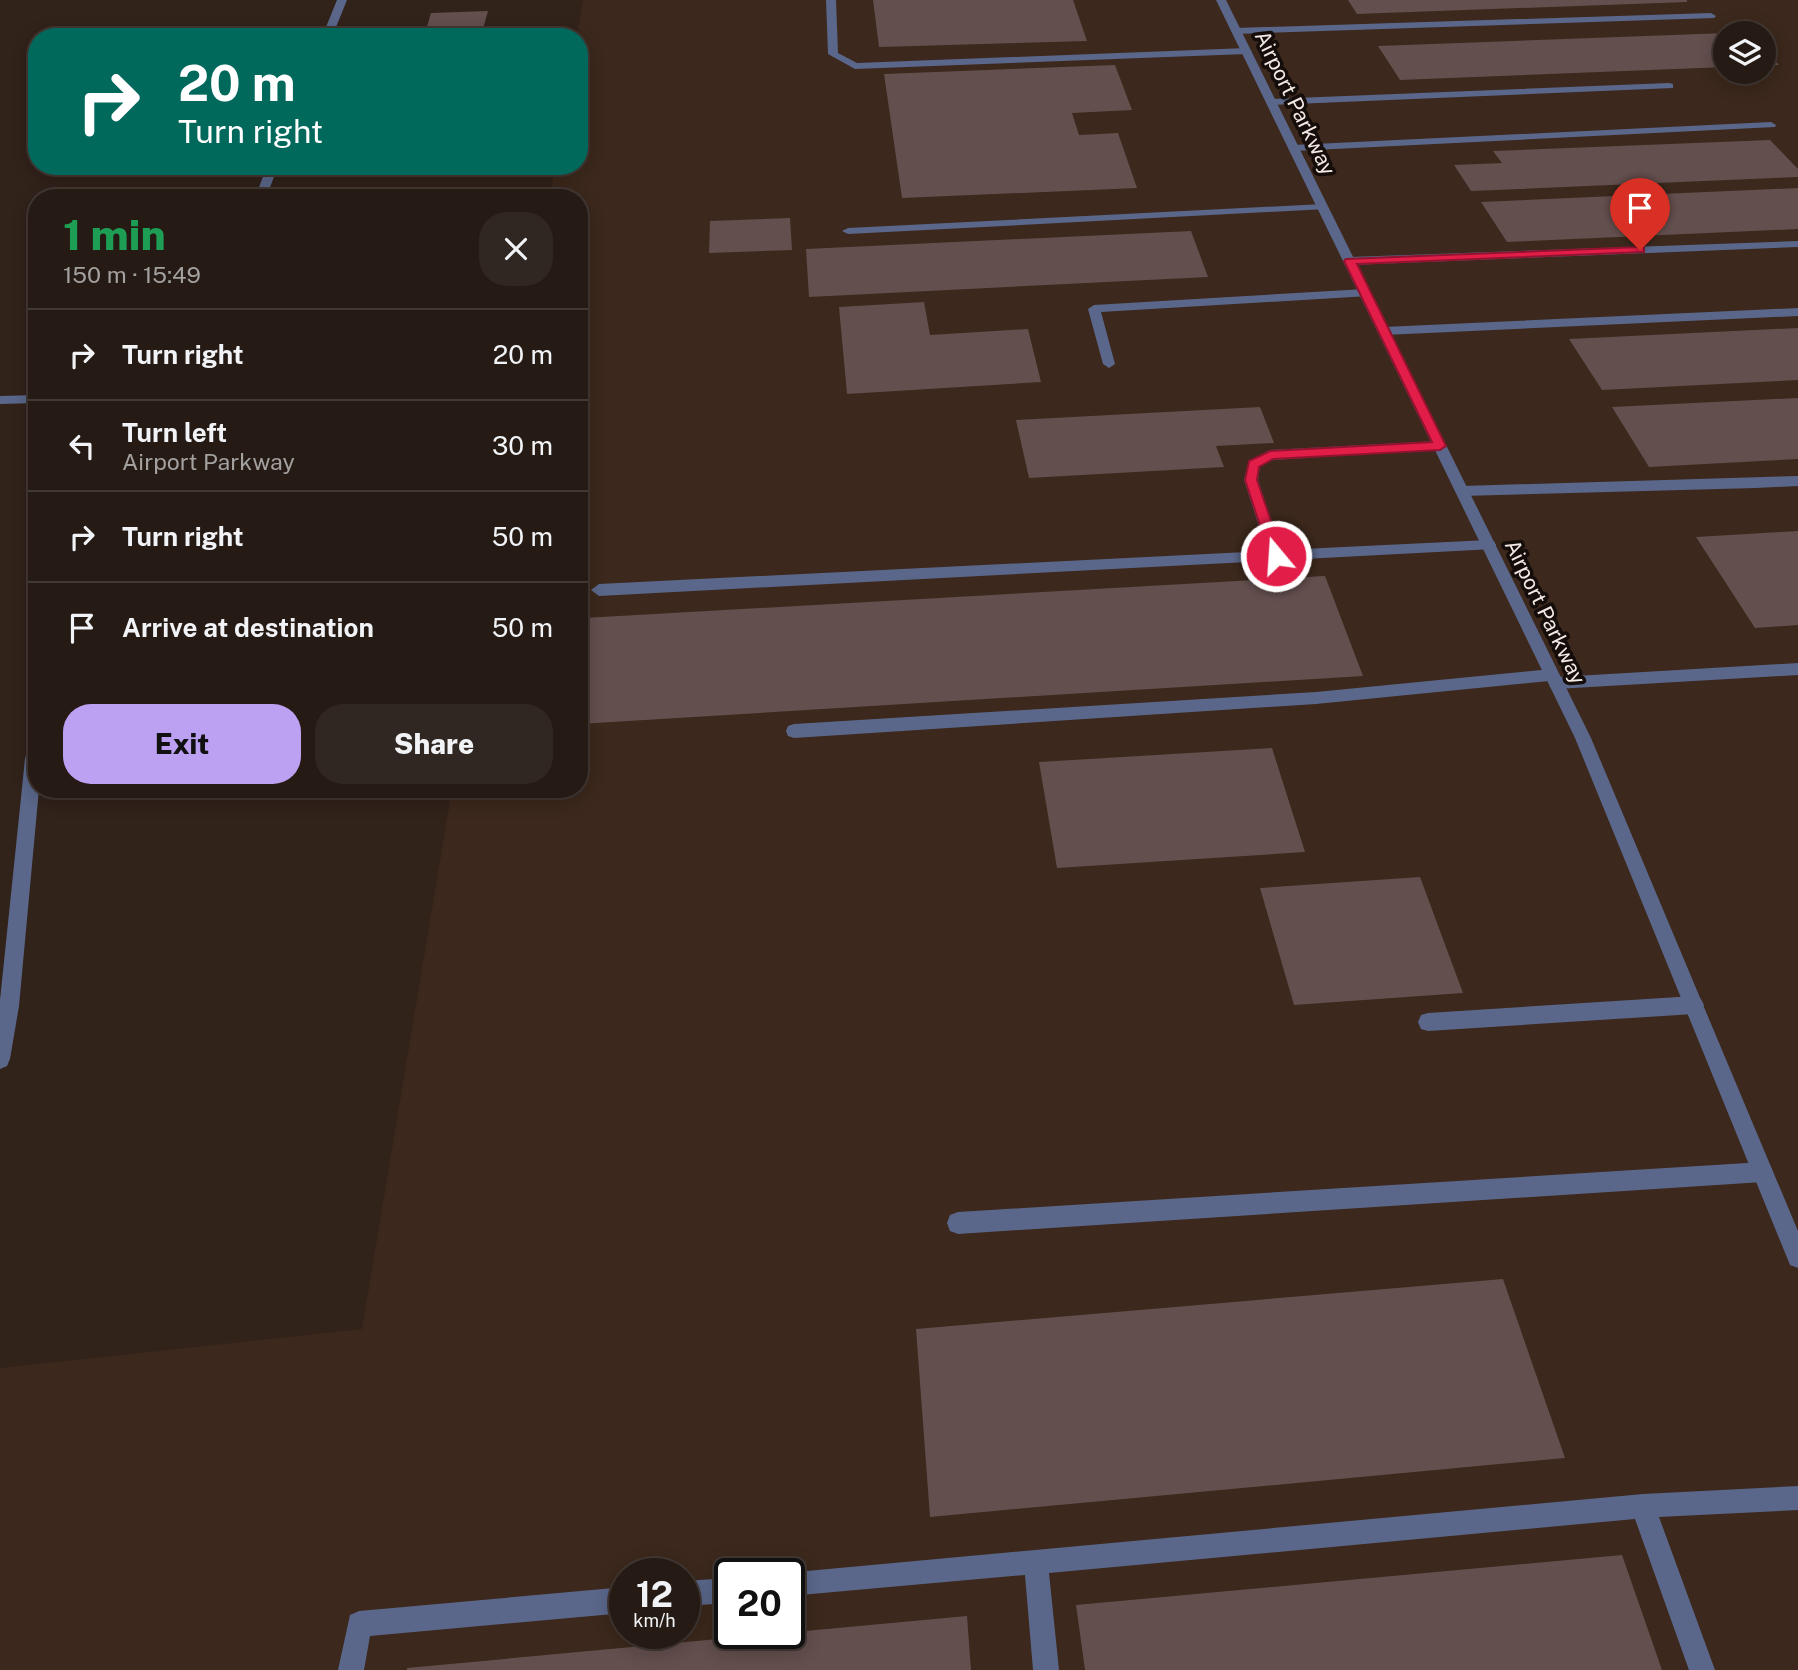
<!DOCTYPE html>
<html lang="en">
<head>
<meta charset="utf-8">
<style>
	body { margin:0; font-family:"Public Sans",sans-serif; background:#312722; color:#f1f3f6; height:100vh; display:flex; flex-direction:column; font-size:26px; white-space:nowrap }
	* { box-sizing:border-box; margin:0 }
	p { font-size:23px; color:#a3a1a0 }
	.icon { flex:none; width:38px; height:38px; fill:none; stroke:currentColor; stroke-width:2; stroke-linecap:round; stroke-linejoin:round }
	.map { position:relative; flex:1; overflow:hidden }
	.side { position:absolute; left:28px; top:189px; width:560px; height:609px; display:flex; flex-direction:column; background:#251a14; border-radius:28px; box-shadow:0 4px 18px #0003,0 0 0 2px #423834 }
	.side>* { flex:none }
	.top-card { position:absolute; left:28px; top:28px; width:560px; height:147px; border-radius:28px; box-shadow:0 4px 18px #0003,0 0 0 2px #423834; background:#00695c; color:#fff; overflow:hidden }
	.controls { position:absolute; left:1713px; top:21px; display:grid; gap:14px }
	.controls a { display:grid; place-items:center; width:63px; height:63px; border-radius:50%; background:#251a14; box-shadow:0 4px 18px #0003,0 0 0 2px #423834; font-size:35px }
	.speed { position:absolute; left:609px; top:1558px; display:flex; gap:14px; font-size:35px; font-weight:700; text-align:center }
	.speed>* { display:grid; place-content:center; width:91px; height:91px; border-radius:50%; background:#251a14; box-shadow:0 4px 18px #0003,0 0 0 2px #423834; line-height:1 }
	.speed small { font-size:18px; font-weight:400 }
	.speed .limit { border:4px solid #111; border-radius:10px; background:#fff; color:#111 }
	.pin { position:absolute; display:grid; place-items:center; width:60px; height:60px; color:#fff; margin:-72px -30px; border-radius:50% 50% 50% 0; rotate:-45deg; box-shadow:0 0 7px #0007 }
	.pin .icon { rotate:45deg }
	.me { position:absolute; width:77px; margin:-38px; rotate:342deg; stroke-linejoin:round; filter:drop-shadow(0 0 5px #0008) }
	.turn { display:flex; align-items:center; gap:24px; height:147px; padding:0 35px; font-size:32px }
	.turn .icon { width:91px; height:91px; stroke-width:2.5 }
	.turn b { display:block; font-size:49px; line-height:60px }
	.round { display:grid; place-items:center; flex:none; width:74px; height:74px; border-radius:28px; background:#312722 }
	.summary { display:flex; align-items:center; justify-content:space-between; height:119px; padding:0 35px }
	h1 { font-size:42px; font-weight:800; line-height:52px; color:#1e9e55 }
	.cta { display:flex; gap:14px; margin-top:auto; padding:14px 35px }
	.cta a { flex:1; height:80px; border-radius:28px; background:#bca0f2; color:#111; font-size:28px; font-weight:800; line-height:80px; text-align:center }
	.cta a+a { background:#312722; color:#f1f3f6 }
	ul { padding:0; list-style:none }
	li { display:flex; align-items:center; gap:21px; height:91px; padding:0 35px; border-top:2px solid #423834 }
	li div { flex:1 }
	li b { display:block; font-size:26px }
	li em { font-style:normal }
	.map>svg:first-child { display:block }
	.built { fill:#3c281c; fill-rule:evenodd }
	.building { fill:#634f4d }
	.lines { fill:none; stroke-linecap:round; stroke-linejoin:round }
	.service { fill:#5a678a; fill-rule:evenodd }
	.minor { fill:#5a678a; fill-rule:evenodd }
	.route { fill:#e11d48; stroke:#92132f; stroke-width:2 }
	.labels { text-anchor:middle; stroke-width:7; stroke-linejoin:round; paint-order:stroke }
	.street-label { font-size:21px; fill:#f4eae4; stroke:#140d0a }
</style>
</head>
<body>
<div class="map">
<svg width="1798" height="1670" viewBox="0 0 1798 1670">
	<rect width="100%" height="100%" fill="#31221a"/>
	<path class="built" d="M583 0H1798V1670H0V1368L362 1329 452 789H579V198H550L555 166H579V37H577ZM1726 33H1764V72H1726ZM625 1573H684V1633H625ZM730 1573H789V1633H730Z"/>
	<path class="building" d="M873 0H1073L1087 41 879 47Z
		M1348 0H1687V2L1357 14Z
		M488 11 483 29 463 30 462 37H424L431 13Z
		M1726 33V67L1400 80 1378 46Z
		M1764 50 1779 65H1764Z
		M1115 65 1132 110 1072 113 1079 135 1118 133 1137 188 902 198 884 74Z
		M1770 140 1798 169V177L1471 191 1454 165 1502 163 1493 151Z
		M1798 188V229L1507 242 1481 202Z
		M790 218 792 250 709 253 710 221Z
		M1191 231 1208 277 809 297 806 249Z
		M924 302 930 335 1028 329 1041 382 847 394 839 307Z
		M1798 328V380L1602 390 1569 339Z
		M1798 398V459L1649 467 1612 407Z
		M1260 407 1274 443 1216 446 1224 467 1029 478 1016 420Z
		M1798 531V625L1755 628 1696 537Z
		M1325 576 1363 676 579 724V667L584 618Z
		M1272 748 1305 852 1057 868 1039 762Z
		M1420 877 1463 993 1294 1005 1260 888Z
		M1503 1279 1565 1458 930 1517 916 1329Z
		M1622 1555 1662 1670H1085L1076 1605Z
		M967 1616 971 1670H407V1668Z"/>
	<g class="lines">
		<path class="service" d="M826 0H836L838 53 857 63 1247 48 1252 51 1247 54 855 69 828 54Z
			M1711 13 1716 16 1714 18 1236 34 1231 31 1236 28Z
			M1669 83 1673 84V88L1271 105 1266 102 1271 99Z
			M1771 122 1776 125 1775 127 1294 151 1289 148 1294 145Z
			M1323 204 1327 205V209L848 234 842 231 848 228Z
			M1798 241V247L1350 265 1344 261 1350 257Z
			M1365 289 1371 293 1369 296 1101 312 1115 364 1109 368 1103 364 1088 309 1094 305Z
			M1798 308V316L1384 335 1378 331 1384 327Z
			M1440 441 1447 446 1445 449 1273 460 1260 466 1258 480 1281 550 1489 540 1494 541 1496 545 1494 549 599 596 591 590 599 584 1267 551 1244 480 1249 461 1270 450Z
			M1798 476V486L1756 488 1462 496 1455 491 1462 486Z
			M1798 663V675L1556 689 1550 687 1549 681 1316 704 794 738 788 736 786 731 788 726 794 724 1316 692 1551 669 1557 671 1558 677Z
			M1694 996 1701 999 1704 1005 1701 1011 1694 1014 1428 1031 1421 1029 1418 1022 1421 1015 1428 1013Z
			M1763 1162 1770 1165 1773 1172 1770 1179 1763 1182 958 1234 950 1231 947 1223 950 1215 958 1212Z
			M1798 1486V1510L1659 1517 1715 1670H1689L1635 1519 1049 1573 1059 1670H1033L1025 1575 789 1596V1573H785L1643 1494Z
			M730 1578V1603L684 1606V1581Z
			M625 1587V1613L370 1636 364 1670H338L350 1615 359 1611Z"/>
		<path class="minor" d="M337 0H347L332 37H322Z
			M1216 0H1226L1591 738 1798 1231V1268L1790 1265 1575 738Z
			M267 166H278L266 198H255Z
			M37 395V403L0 404V396Z
			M37 736 39 789 19 1006 10 1059 7 1066 0 1069V1000L25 759 31 738Z"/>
	</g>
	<path class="route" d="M1640 247H1644V252L1357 264 1446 446 1440 450 1273 459 1259 467 1257 480 1283 556 1281 559H1271L1245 480 1249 461 1270 451 1432 442 1344 261 1346 259Z"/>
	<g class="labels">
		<g class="street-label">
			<text transform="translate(1295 103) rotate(64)" y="7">Airport Parkway</text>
			<text transform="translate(1545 612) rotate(64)" y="7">Airport Parkway</text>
		</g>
	</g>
</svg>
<div class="controls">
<a><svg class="icon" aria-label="layers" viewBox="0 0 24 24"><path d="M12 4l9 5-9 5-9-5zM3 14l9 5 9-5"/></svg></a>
</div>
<div class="speed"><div>12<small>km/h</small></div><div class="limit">20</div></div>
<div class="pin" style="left:1640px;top:250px;background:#d93025"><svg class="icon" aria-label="arrive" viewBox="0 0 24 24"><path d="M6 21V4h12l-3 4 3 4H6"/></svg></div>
<svg class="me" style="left:1276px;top:556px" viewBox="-20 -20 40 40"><circle r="17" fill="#e11d48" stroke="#fff" stroke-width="3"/><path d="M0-11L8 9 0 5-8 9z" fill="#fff"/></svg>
<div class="top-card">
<div class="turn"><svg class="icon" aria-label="right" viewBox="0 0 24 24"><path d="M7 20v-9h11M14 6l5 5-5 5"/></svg><div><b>20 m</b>Turn right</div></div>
</div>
<section class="side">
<div class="summary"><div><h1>1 min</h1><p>150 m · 15:49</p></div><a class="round"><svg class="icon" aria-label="close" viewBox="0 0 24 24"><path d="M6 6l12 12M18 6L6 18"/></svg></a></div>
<ul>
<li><svg class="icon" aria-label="right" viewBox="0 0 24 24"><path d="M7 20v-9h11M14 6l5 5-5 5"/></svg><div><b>Turn right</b></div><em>20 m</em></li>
<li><svg class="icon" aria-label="left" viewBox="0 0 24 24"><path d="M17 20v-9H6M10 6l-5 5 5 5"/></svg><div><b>Turn left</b><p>Airport Parkway</p></div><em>30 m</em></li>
<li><svg class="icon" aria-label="right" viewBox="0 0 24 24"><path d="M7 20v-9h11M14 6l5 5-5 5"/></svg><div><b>Turn right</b></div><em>50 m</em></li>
<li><svg class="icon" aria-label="arrive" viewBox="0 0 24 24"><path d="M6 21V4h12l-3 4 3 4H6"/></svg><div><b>Arrive at destination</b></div><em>50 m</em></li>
</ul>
<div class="cta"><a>Exit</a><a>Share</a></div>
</section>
</div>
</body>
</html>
